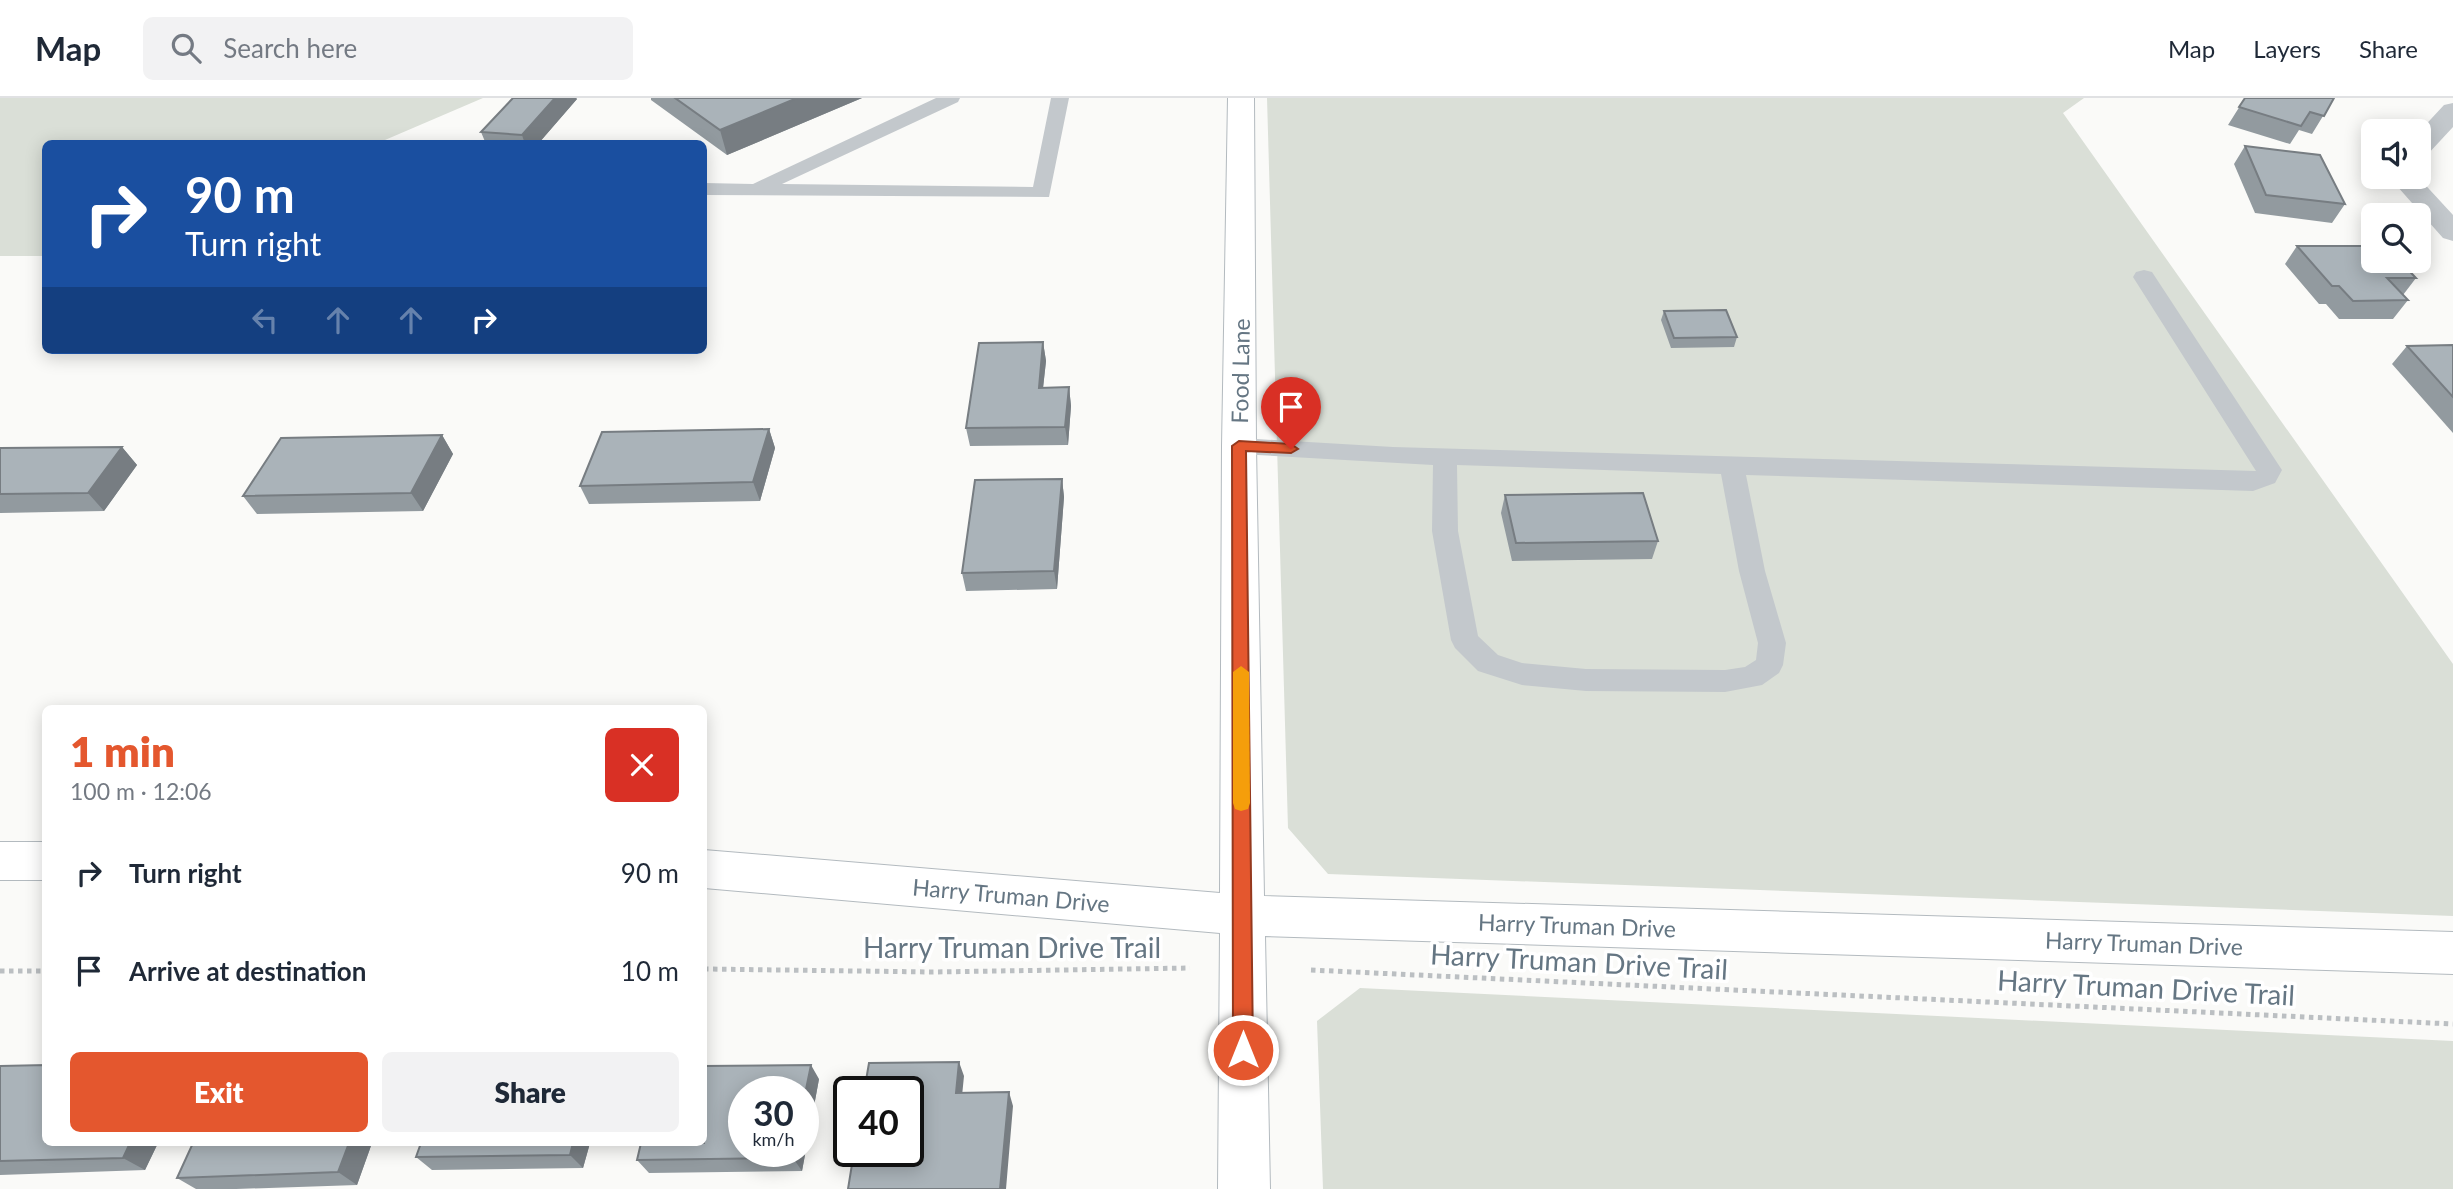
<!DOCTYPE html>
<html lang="en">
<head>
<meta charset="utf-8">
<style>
	body { margin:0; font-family:Lato,sans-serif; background:#f2f2f3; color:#1f2937; height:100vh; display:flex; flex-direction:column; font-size:26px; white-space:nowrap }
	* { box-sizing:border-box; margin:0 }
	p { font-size:23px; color:#747a83 }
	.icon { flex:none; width:38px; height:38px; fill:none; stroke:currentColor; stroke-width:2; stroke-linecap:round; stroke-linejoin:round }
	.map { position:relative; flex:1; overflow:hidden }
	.sheet { position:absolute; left:42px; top:607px; width:665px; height:441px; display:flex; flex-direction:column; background:#fff; border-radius:10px; box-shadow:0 4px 18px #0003 }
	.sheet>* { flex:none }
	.hud { position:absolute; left:42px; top:42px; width:665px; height:214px; border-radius:10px; box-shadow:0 4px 18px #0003; background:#1a4fa0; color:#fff; overflow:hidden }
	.fabs { position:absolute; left:2361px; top:21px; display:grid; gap:14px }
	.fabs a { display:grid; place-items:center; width:70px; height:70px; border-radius:10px; background:#fff; box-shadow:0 4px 18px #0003; font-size:35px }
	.speed { position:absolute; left:728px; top:978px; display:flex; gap:14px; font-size:35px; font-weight:700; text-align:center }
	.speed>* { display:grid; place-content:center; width:91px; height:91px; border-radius:50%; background:#fff; box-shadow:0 4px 18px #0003; line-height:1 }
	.speed small { font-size:18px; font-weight:400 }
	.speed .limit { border:4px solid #111; border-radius:10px; background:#fff; color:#111 }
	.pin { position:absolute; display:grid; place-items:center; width:60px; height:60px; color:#fff; margin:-72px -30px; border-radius:50% 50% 50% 0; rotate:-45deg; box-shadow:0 0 7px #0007 }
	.pin .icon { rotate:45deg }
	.me { position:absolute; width:77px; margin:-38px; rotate:0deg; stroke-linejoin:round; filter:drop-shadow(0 0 5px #0008) }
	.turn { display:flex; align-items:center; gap:24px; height:147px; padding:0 28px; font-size:32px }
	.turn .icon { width:91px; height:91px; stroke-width:2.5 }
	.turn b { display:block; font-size:49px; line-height:60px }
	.lanes { display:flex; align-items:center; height:66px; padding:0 28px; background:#0003; justify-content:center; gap:35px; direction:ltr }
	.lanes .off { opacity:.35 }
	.round { display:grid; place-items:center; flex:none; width:74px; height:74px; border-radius:10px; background:#f2f2f3 }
	.head { display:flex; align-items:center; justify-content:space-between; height:119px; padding:0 28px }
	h1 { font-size:42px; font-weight:800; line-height:52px; color:#e4572e }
	.cta { display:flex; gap:14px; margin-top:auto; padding:14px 28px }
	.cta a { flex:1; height:80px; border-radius:10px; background:#e4572e; color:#fff; font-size:28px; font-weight:800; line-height:80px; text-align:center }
	.cta a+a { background:#f2f2f3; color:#1f2937 }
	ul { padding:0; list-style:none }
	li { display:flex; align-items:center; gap:21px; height:98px; padding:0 28px }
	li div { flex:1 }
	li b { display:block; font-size:26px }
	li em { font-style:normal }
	header { display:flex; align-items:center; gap:42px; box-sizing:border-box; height:98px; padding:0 35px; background:#fff; border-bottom:2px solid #e0e1e3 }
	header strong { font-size:33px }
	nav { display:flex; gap:38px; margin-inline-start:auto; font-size:24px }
	.search { width:490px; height:63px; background:#f2f2f3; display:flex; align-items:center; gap:18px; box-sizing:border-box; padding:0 24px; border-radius:10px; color:#747a83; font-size:26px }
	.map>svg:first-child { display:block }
	.green { fill:#dadfd7 }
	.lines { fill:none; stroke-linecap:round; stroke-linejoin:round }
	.secondary-casing { stroke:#b3babf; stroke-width:2 }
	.path { stroke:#bbbfc2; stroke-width:5; stroke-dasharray:4.5 4.5; stroke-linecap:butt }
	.lane { fill:#c3c8cc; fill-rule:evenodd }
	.street { fill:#c3c8cc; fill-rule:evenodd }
	.secondary { fill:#fff; fill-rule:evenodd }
	.wall { fill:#929a9f }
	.shaded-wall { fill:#777d82 }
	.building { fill:#aab3b9; stroke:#777d82; stroke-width:2 }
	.route { fill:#e4572e; stroke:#94391e; stroke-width:2 }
	.slow { fill:#f59e0b }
	.labels { text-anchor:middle; stroke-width:7; stroke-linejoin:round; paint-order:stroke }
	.street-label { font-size:23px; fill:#657683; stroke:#fff }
	.near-street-label { font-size:28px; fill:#657683; stroke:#fff }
</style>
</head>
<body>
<header>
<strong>Map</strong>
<div class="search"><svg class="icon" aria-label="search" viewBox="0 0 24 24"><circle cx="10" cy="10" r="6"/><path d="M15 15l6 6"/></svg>Search here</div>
<nav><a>Map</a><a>Layers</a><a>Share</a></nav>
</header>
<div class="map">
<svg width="2453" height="1091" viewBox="0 0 2453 1091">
	<rect width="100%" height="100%" fill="#fafaf8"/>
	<path class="green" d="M0 0H483L378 45 46 46 45 158H0Z
		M1267 0H2084L2063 15 2453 566V818L1328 776 1288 730Z
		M1360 890 2453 943V1091H1323L1317 923Z"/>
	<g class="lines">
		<g class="secondary-casing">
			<path id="secondary" d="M1228 0H1254L1256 348 1264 798 2453 834V876L1265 838 1270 1091H1218L1220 835 704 790V752L1220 795 1222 348Z
				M0 744H46V782H0Z"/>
		</g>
		<path class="path" d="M704 871 933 874 1190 870
			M1311 872 2453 926
			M0 873H46"/>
		<path class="lane" d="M936 0H960L958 4 782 86 1033 89 1051 0H1069L1049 99 704 97V85L753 86Z
			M2144 172 2152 174 2278 366 2282 372 2275 385 2253 393 1746 377 1765 473 1786 545 1783 567 1779 575 1762 587 1725 594 1586 593 1522 587 1478 573 1455 550 1451 542 1432 433 1433 367 1239 356 1230 354 1227 348 1230 342 1239 340 1393 349 2256 373 2133 179 2136 174ZM1457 367 1721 376 1739 473 1758 545 1756 562 1745 569 1725 572 1586 571 1522 565 1498 557 1478 538 1458 433Z"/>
		<path class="street" d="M2453 5V29L2427 57 2418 59V35L2444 7Z
			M2389 79H2418L2453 117V143L2443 140Z"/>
		<use href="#secondary" class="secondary"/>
	</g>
	<path class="wall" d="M513 0H576L577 1 538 46H486L481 34Z
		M651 0H862L727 57 651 2Z
		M2245 0H2334L2312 36 2299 32 2290 46 2228 27Z
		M2245 48 2345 106 2332 125 2255 115 2234 66Z
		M2297 148 2416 180 2403 197 2408 202 2393 221H2339L2326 206H2319L2285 166Z
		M1664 213 1737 239 1734 249 1671 250 1661 222Z
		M1043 244 1046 263 1043 290 1069 289 1071 308 1068 347 970 348 966 330Z
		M2453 247V335L2392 266 2407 248Z
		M769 331 775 350 760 403 589 406 580 388Z
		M442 337 453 356 423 413 257 416 243 398Z
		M122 349 137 367 104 413 0 415V350Z
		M1062 381 1064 399 1057 491 966 493 962 475Z
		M1505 397 1658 443 1652 461 1512 463 1501 415Z
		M0 968 158 1045 145 1072 0 1077Z
		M819 981 802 1073 649 1075 637 1062Z
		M193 1045H372L357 1087 236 1091H196L177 1080Z
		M421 1045H590L583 1070 432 1072 416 1059Z"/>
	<path class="shaded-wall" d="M555 0H576L577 1 538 46H525L522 37Z
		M797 0H862L727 57 720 32Z
		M1043 244 1046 263 1041 308 1039 290Z
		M1069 289 1071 308 1068 347 1065 329Z
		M769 331 775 350 760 403 753 384Z
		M442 337 453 356 423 413 411 395Z
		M122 349 137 367 104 413 88 395Z
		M1062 381 1064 399 1057 491 1054 473Z
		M959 964 964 978 961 1008 956 995Z
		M811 967 819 981 802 1073 793 1060 794 1054H803V1006Z
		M1009 994 1013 1008 1006 1091H1000Z
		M130 1045H158L145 1072 123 1060Z
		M349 1045H372L357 1087 338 1074Z
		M573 1045H590L583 1070 570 1057Z"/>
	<path class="building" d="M513 0H555L522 37 481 34Z
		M675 0H797L720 32Z
		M2245 0H2334L2324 18 2310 14 2301 28 2239 9Z
		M2245 48 2320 57 2345 106 2266 97Z
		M2297 148H2373V163H2400L2416 180H2387L2408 202 2353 203 2339 188H2332Z
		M1726 212 1737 239 1674 240 1664 213Z
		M1043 244 1039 290 1069 289 1065 329 966 330 979 245Z
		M2453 247V299L2407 248Z
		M769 331 753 384 580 388 602 334Z
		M442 337 411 395 243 398 281 340Z
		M122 349 88 395 0 396V350Z
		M1062 381 1054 473 962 475 975 382Z
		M1643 395 1658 443 1516 445 1505 397Z
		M959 964 956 995 1009 994 1000 1091H848L854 1054H908V994H864L869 965Z
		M46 967V1045H130L123 1060 0 1063V968Z
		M811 967 803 1006V994H744V1054H794L793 1060 637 1062 641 1045H704V968Z
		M193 1045H349L338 1074 177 1080Z
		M421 1045H573L570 1057 416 1059Z"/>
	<path class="route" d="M1239 343 1291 346 1298 351 1291 355 1246 353 1253 952 1250 959 1243 962 1236 959 1233 952 1232 348Z"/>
	<path class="slow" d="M1241 568 1249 574 1250 705 1248 711 1241 713 1235 711 1233 705V574Z"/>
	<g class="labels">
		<g class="street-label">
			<text transform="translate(1241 273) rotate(-89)" y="8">Food Lane</text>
			<text transform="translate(1011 798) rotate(5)" y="8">Harry Truman Drive</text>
			<text transform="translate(1577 828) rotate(2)" y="8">Harry Truman Drive</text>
			<text transform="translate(2144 846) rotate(2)" y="8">Harry Truman Drive</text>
		</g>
		<g class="near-street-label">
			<text x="1012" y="860">Harry Truman Drive Trail</text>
			<text transform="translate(1579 864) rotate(3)" y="10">Harry Truman Drive Trail</text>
			<text transform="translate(2146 890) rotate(3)" y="10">Harry Truman Drive Trail</text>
		</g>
	</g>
</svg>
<div class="fabs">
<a><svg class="icon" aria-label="sound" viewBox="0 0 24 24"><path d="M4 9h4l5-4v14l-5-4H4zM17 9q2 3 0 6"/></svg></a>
<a><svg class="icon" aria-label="search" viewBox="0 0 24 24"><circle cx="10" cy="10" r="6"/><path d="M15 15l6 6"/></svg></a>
</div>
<div class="speed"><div>30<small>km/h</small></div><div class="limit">40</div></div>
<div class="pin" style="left:1291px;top:351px;background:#d93025"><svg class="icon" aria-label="arrive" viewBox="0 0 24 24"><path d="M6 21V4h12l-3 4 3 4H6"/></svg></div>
<svg class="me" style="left:1243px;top:952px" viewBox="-20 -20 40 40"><circle r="17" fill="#e4572e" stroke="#fff" stroke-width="3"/><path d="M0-11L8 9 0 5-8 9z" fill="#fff"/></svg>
<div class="hud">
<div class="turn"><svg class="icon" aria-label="right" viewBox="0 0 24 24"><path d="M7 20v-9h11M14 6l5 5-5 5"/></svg><div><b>90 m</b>Turn right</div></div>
<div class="lanes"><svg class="icon off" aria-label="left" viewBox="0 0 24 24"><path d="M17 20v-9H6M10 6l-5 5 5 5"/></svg><svg class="icon off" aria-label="ahead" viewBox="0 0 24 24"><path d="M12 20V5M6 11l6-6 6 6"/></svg><svg class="icon off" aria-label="ahead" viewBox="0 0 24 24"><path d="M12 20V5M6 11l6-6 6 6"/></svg><svg class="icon" aria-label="right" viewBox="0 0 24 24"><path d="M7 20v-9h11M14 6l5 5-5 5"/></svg></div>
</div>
<section class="sheet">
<div class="head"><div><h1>1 min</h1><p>100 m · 12:06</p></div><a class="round" style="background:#d93025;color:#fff"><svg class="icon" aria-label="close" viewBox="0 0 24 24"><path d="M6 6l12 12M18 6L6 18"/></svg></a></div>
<ul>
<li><svg class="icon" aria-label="right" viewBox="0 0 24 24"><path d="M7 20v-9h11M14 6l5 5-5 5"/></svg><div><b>Turn right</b></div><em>90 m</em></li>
<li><svg class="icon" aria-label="arrive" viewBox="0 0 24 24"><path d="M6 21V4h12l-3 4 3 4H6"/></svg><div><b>Arrive at destination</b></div><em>10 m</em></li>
</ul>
<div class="cta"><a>Exit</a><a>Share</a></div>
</section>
</div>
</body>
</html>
